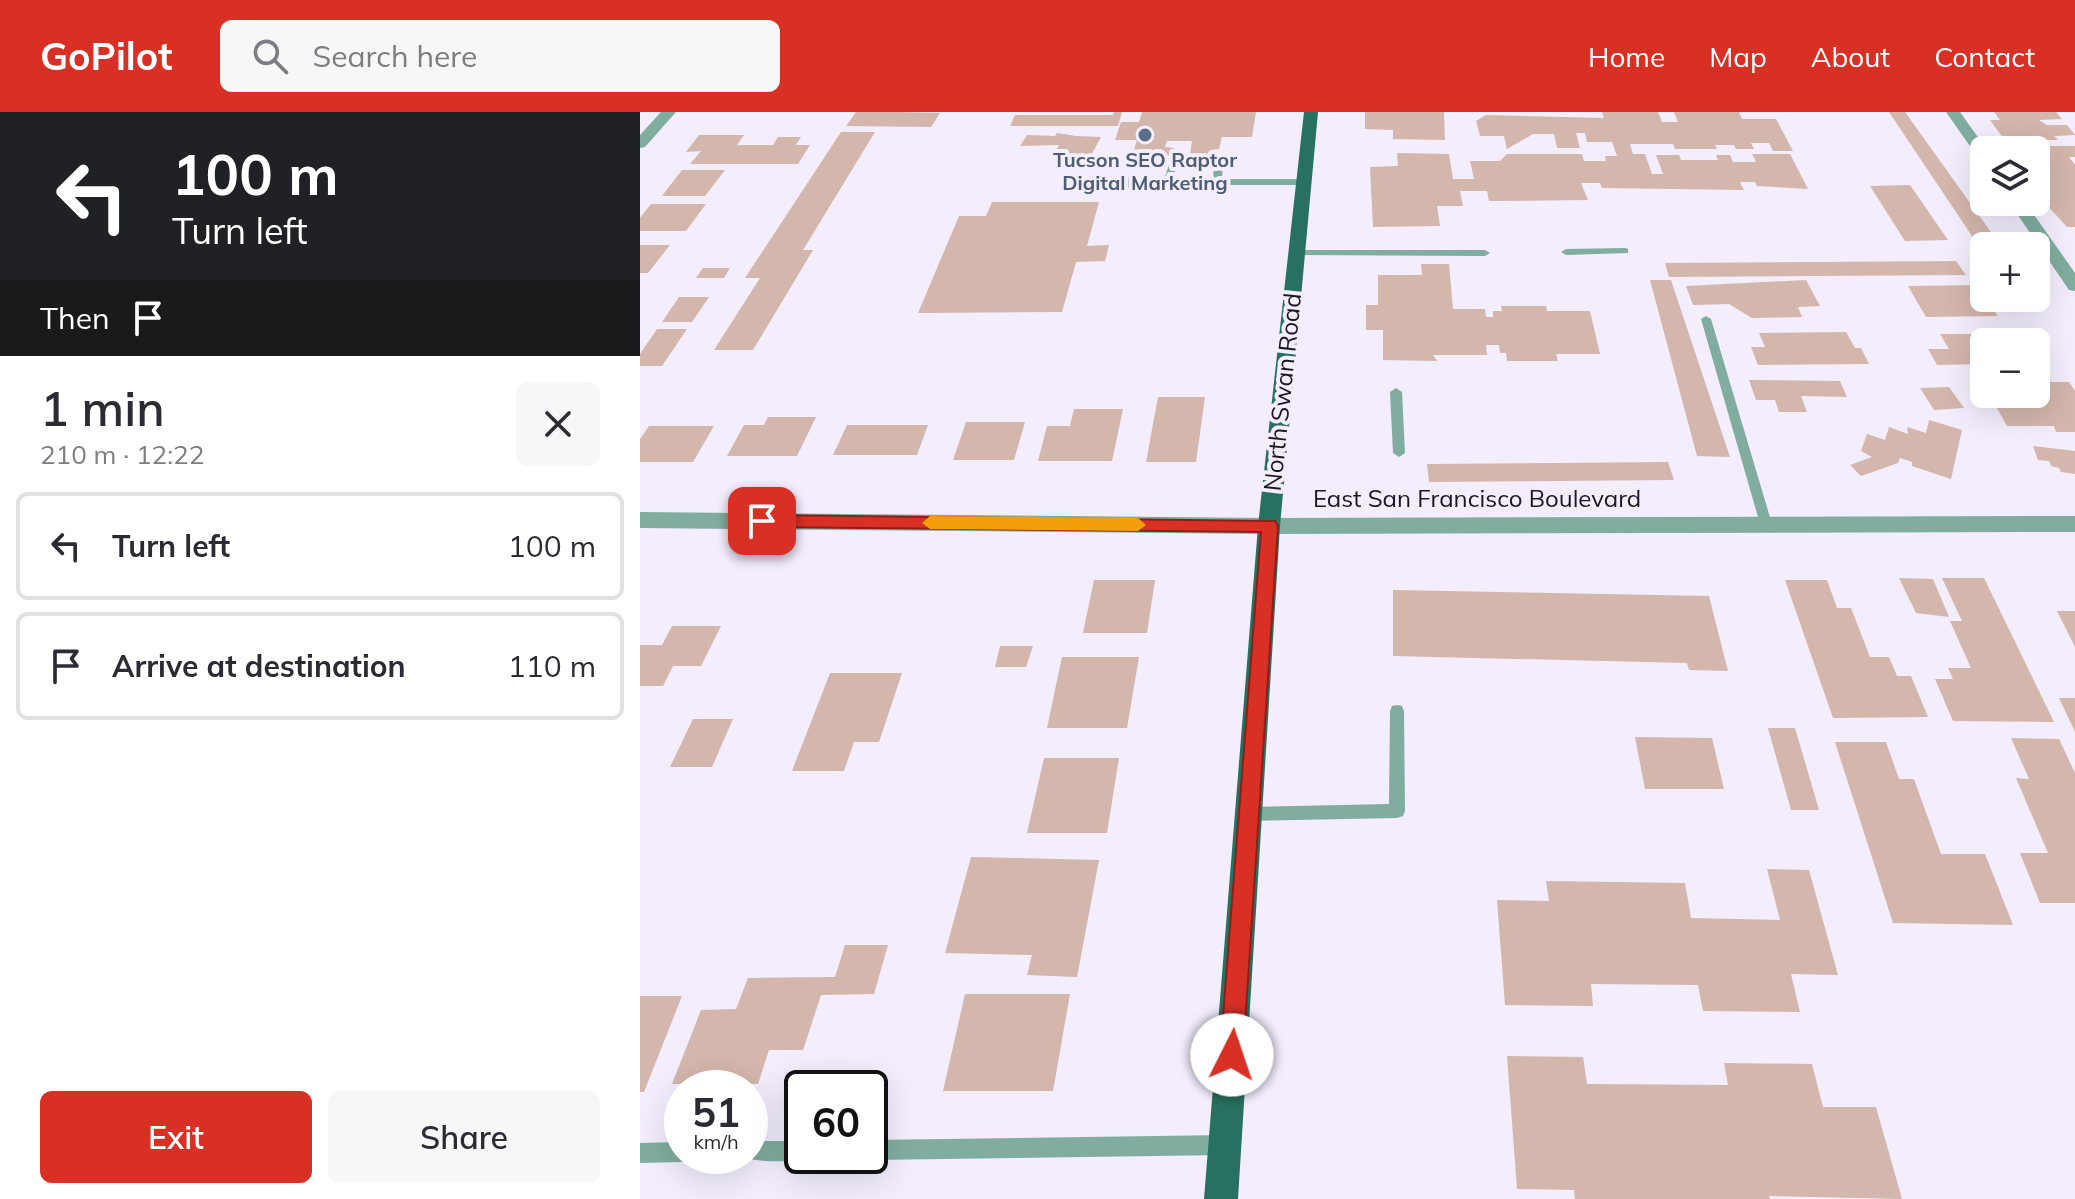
<!DOCTYPE html>
<html lang="en">
<head>
<meta charset="utf-8">
<style>
	body { margin:0; font-family:Mulish,sans-serif; background:#f7f7f7; color:#2b2b33; height:100vh; display:flex; flex-direction:column; font-size:30px; white-space:nowrap }
	* { box-sizing:border-box; margin:0 }
	p { font-size:26px; color:#7c7c81 }
	.icon { flex:none; width:44px; height:44px; fill:none; stroke:currentColor; stroke-width:2; stroke-linecap:round; stroke-linejoin:round }
	.map { position:relative; flex:1; overflow:hidden }
	.side { display:flex; flex-direction:column; background:#fff; width:640px }
	.side>* { flex:none }
	.guide { background:#202124; color:#fff; overflow:hidden }
	.fabs { position:absolute; left:1330px; top:24px; display:grid; gap:16px }
	.fabs a { display:grid; place-items:center; width:80px; height:80px; border-radius:12px; background:#fff; box-shadow:0 8px 32px #0002; font-size:40px }
	.speed { position:absolute; left:24px; top:958px; display:flex; gap:16px; font-size:40px; font-weight:700; text-align:center }
	.speed>* { display:grid; place-content:center; width:104px; height:104px; border-radius:50%; background:#fff; box-shadow:0 8px 32px #0002; line-height:1 }
	.speed small { font-size:20px; font-weight:400 }
	.speed .limit { border:4px solid #111; border-radius:12px; background:#fff; color:#111 }
	.pin { position:absolute; display:grid; place-items:center; width:68px; height:68px; color:#fff; margin:-34px; border-radius:16px; box-shadow:0 4px 12px #0006 }
	.me { position:absolute; width:88px; margin:-44px; rotate:4deg; stroke-linejoin:round; filter:drop-shadow(0 0 6px #0008) }
	.turn { display:flex; align-items:center; gap:28px; height:168px; padding:0 40px; font-size:36px }
	.turn .icon { width:104px; height:104px; stroke-width:2.5 }
	.turn b { display:block; font-size:56px; line-height:68px }
	.then { display:flex; align-items:center; height:76px; padding:0 40px; background:#0003; gap:16px; font-size:30px }
	.round { display:grid; place-items:center; flex:none; width:84px; height:84px; border-radius:12px; background:#f7f7f7 }
	.headline { display:flex; align-items:center; justify-content:space-between; height:136px; padding:0 40px }
	h1 { font-size:48px; font-weight:600; line-height:60px }
	.primary-button { display:flex; gap:16px; margin-top:auto; padding:16px 40px }
	.primary-button a { flex:1; height:92px; border-radius:12px; background:#d93025; color:#fff; font-size:32px; font-weight:600; line-height:92px; text-align:center }
	.primary-button a+a { background:#f7f7f7; color:#2b2b33 }
	ul { padding:0; list-style:none }
	li { display:flex; align-items:center; gap:24px; height:108px; margin:0 16px 12px; padding:0 24px; border:4px solid #e1e1e2; border-radius:12px }
	li div { flex:1 }
	li b { display:block; font-size:30px }
	li em { font-style:normal }
	header { display:flex; align-items:center; gap:48px; box-sizing:border-box; height:112px; padding:0 40px; background:#d93025; color:#fff }
	header strong { font-size:38px }
	nav { display:flex; gap:44px; margin-inline-start:auto; font-size:28px }
	.search { width:560px; height:72px; background:#f7f7f7; display:flex; align-items:center; gap:20px; box-sizing:border-box; padding:0 28px; border-radius:12px; color:#7c7c81; font-size:30px }
	main { display:flex; flex:1; min-height:0 }
	.map>svg:first-child { display:block }
	.building { fill:#d3b6ac }
	.lines { fill:none; stroke-linecap:round; stroke-linejoin:round }
	.service { fill:#81ada0; fill-rule:evenodd }
	.minor { fill:#81ada0; fill-rule:evenodd }
	.primary { fill:#28705f; fill-rule:evenodd }
	.route { fill:#d93025; stroke:#8d1f18; stroke-width:2 }
	.slow { fill:#f59e0b }
	.service-dot { fill:#5c6f8a; stroke:#f3edfc; stroke-width:3 }
	.labels { text-anchor:middle; stroke-width:8; stroke-linejoin:round; paint-order:stroke }
	.far-service-label { font-size:20px; font-weight:bold; fill:#4e5e75; stroke:#f3edfc }
	.street-label { font-size:24px; fill:#1c1821; stroke:#f3edfc }
</style>
</head>
<body>
<header>
<strong>GoPilot</strong>
<div class="search"><svg class="icon" aria-label="search" viewBox="0 0 24 24"><circle cx="10" cy="10" r="6"/><path d="M15 15l6 6"/></svg>Search here</div>
<nav><a>Home</a><a>Map</a><a>About</a><a>Contact</a></nav>
</header>
<main>
<section class="side">
<div class="guide">
<div class="turn"><svg class="icon" aria-label="left" viewBox="0 0 24 24"><path d="M17 20v-9H6M10 6l-5 5 5 5"/></svg><div><b>100 m</b>Turn left</div></div>
<div class="then">Then<svg class="icon" aria-label="arrive" viewBox="0 0 24 24"><path d="M6 21V4h12l-3 4 3 4H6"/></svg></div>
</div>
<div class="headline"><div><h1>1 min</h1><p>210 m · 12:22</p></div><a class="round"><svg class="icon" aria-label="close" viewBox="0 0 24 24"><path d="M6 6l12 12M18 6L6 18"/></svg></a></div>
<ul>
<li><svg class="icon" aria-label="left" viewBox="0 0 24 24"><path d="M17 20v-9H6M10 6l-5 5 5 5"/></svg><div><b>Turn left</b></div><em>100 m</em></li>
<li><svg class="icon" aria-label="arrive" viewBox="0 0 24 24"><path d="M6 21V4h12l-3 4 3 4H6"/></svg><div><b>Arrive at destination</b></div><em>110 m</em></li>
</ul>
<div class="primary-button"><a>Exit</a><a>Share</a></div>
</section>
<div class="map">
<svg width="1435" height="1087" viewBox="0 0 1435 1087">
	<rect width="100%" height="100%" fill="#f3edfc"/>
	<path class="building" d="M216 0H258L300 1 291 15 206 14Z
		M474 0H482L478 14H370L375 3H473Z
		M502 0H616L612 25H582L579 37 570 38 567 57H548L552 29H527L525 35 534 36 532 44H523L521 51H490L497 28H475L481 10H499Z
		M725 0H804L805 28 753 27V18L725 17Z
		M962 0H1018L1022 10H1038L1034 0H1099L1102 7H1136L1153 39H1133L1129 31H1111L1114 37H1096L1094 33H1075L1077 37H1035L1033 32H990L993 42H1005L1012 62H1023L1016 43H1039L1041 48H1078L1076 43H1090L1093 50H1116L1112 42H1150L1168 77 1117 74 1115 70H1100L1104 78 962 76 960 71H941L948 88 849 89 847 79H820L823 94H797L800 114 733 115 730 55 758 54 757 41 809 42 813 67H834L830 49H860L867 42H942L944 49H966L965 44H977L972 30H947L945 21H936L940 36H917L914 22H893L867 37 864 24H840L836 9 846 3 964 6Z
		M1249 0H1265L1361 134H1344V142Z
		M1354 0H1416L1422 7 1399 8 1407 13H1427L1435 23 1414 24 1418 28H1404L1408 34H1435V45H1429L1435 53V115H1427L1396 81V73H1408L1396 56V38H1372L1350 8H1360Z
		M201 20H235L163 138H173L113 238H74L120 166H105Z
		M417 21 436 24 461 25 447 51 437 50 439 47 412 45 419 33 380 34 387 23 415 24Z
		M59 23H104L97 33H133L138 25H161L156 33H170L158 52H50L61 39 46 40Z
		M42 58H85L65 84H22Z
		M1270 73 1308 128 1265 129 1230 74Z
		M352 90H459L447 134 469 133 465 149 436 150 422 200 278 201 319 104H346Z
		M11 92H66L46 119H0V106Z
		M0 133H30L8 161H0Z
		M1316 149 1326 163 1029 165 1025 151Z
		M781 152H809L813 197H845L846 205H853V199H862L861 194H906L907 199H950L960 242H916L918 249H867L866 241H860L859 233H846L847 243H793L797 249 743 248V218H726V193H738V163H782Z
		M63 156H90L84 166H56Z
		M1010 168H1031L1090 345 1057 344Z
		M1166 168 1180 194 1158 195 1162 205 1112 206 1089 192 1053 193 1046 174Z
		M1344 173V186H1379L1384 192 1351 194 1358 204 1286 205 1268 174Z
		M39 185H69L52 210H22Z
		M17 217H47L22 254H0V242Z
		M1206 220 1215 236H1221L1229 252 1118 253 1111 235H1125L1119 221Z
		M1300 222H1351L1356 230H1344V252L1297 253 1288 237H1309Z
		M1109 268 1200 269 1207 285 1161 284 1167 300H1139L1135 288H1116Z
		M1396 270H1429L1435 279V320H1416L1414 314H1367L1349 282H1396Z
		M1309 275 1324 296 1294 298 1280 276Z
		M518 285H565L556 350H506Z
		M434 297H483L472 349H398L407 314H430Z
		M128 305H176L157 344H87L104 313H124Z
		M1289 308 1322 318 1311 367 1272 354V350L1260 346 1258 351 1221 364 1210 353 1232 345 1221 339 1227 322 1245 328 1249 315 1268 322 1267 315 1286 321Z
		M326 310H385L374 348H313Z
		M207 313H288L277 343H193Z
		M9 314H74L53 350H0V327Z
		M1393 334 1435 339V362L1421 360 1419 356 1411 354 1409 349 1398 348Z
		M1028 350 1034 368 789 370 787 352Z
		M1259 466 1293 467 1309 505 1276 501Z
		M1302 466H1344L1414 610 1313 609 1295 567H1313L1308 556H1331L1310 509H1322Z
		M454 468H515L507 521H443Z
		M1145 468H1187L1197 496H1211L1230 545H1249L1257 564H1271L1288 605 1193 606Z
		M753 478 1069 484 1088 559 1049 558 1047 551 753 544Z
		M1417 499H1435V535Z
		M32 514H81L61 554H33L23 574H0V533H22Z
		M360 534H393L386 555H355Z
		M422 545H499L487 616H407Z
		M190 561H262L239 630H214L204 659H152Z
		M1419 586H1435V620Z
		M53 607H93L72 655H30Z
		M1128 616H1155L1179 698H1151Z
		M995 625 1072 626 1084 677H1005Z
		M1371 626 1419 627 1435 661V791H1400L1380 741H1408L1376 666 1389 667Z
		M1195 630H1246L1259 667H1274L1301 742H1345L1373 813 1253 811Z
		M404 646H479L467 721H387Z
		M331 745 459 748 437 865 387 863 392 843 305 841Z
		M1127 757 1169 758 1198 863 1151 862 1160 900 1063 899 1058 873 951 872 953 894 865 893 857 788 909 789 906 769 1045 771 1051 806 1140 808Z
		M205 833H248L234 882 181 883 163 938H129L118 972H32L61 898 96 897 108 866 195 865Z
		M325 882H430L413 979H303Z
		M0 884H42L4 980H0Z
		M867 944 943 945 947 972 1088 973 1084 951 1172 952 1183 995H1236L1262 1087 1129 1084 1130 1087H935L934 1078 877 1077Z"/>
	<g class="lines">
		<path class="service" d="M550 43 553 44V48L536 56 533 67H573L574 54 565 46 569 43 583 53 582 67H664L669 70 664 73H505L469 79 452 78 429 70 449 64 524 67 529 53ZM449 70 488 72 469 74 445 71Z
			M985 136 988 137V141L926 143 921 140 926 137Z
			M657 138H845L850 141 845 144 654 143 652 141Z
			M1066 204 1071 207 1132 412 1126 417 1120 412 1061 207Z
			M756 276 762 280 765 341 759 345 753 341 750 280Z
			M757 593 762 594 764 599 765 699 763 704 757 706 609 709 603 707 601 702 603 697 609 695 749 692 750 599 752 594Z
			M585 1023 592 1026 595 1033 592 1040 585 1043 230 1048 223 1044H230V1028Z
			M110 1029H162V1044H170C159 1051 113 1051 102 1044H110Z
			M42 1030V1044H50L49 1047 42 1050 0 1051V1031Z"/>
		<path class="minor" d="M21 0H36L5 35 0 36V23Z
			M1306 0H1320L1347 38H1344V49L1339 47Z
			M1369 90H1385L1435 161V179L1429 178Z
			M0 400 629 406 1435 404V420L629 422 0 416Z"/>
		<path class="primary" d="M664 0H678L640 414 598 1087H564L618 414Z"/>
	</g>
	<path class="route" d="M122 403 635 409 638 414 603 943 600 951 592 955 583 951 580 943 621 420 122 415 114 409Z"/>
	<path class="slow" d="M290 404 498 406 506 413 498 419 290 417 282 411Z"/>
	<circle class="service-dot" cx="505" cy="23" r="8"/>
	<g class="labels">
		<g class="far-service-label">
			<text x="505" y="55">Tucson SEO Raptor<tspan x="505" dy="23">Digital Marketing</tspan></text>
		</g>
		<g class="street-label">
			<text transform="translate(643 280) rotate(-84)" y="8">North Swan Road</text>
			<text x="837" y="395">East San Francisco Boulevard</text>
		</g>
	</g>
</svg>
<div class="fabs">
<a><svg class="icon" aria-label="layers" viewBox="0 0 24 24"><path d="M12 4l9 5-9 5-9-5zM3 14l9 5 9-5"/></svg></a>
<a>+</a>
<a>−</a>
</div>
<div class="speed"><div>51<small>km/h</small></div><div class="limit">60</div></div>
<div class="pin" style="left:122px;top:409px;background:#d93025"><svg class="icon" aria-label="arrive" viewBox="0 0 24 24"><path d="M6 21V4h12l-3 4 3 4H6"/></svg></div>
<svg class="me" style="left:592px;top:943px" viewBox="-20 -20 40 40"><circle r="19" fill="#fff"/><path d="M0-13L10 11 0 6-10 11z" fill="#d93025"/></svg>
</div>
</main>
</body>
</html>
